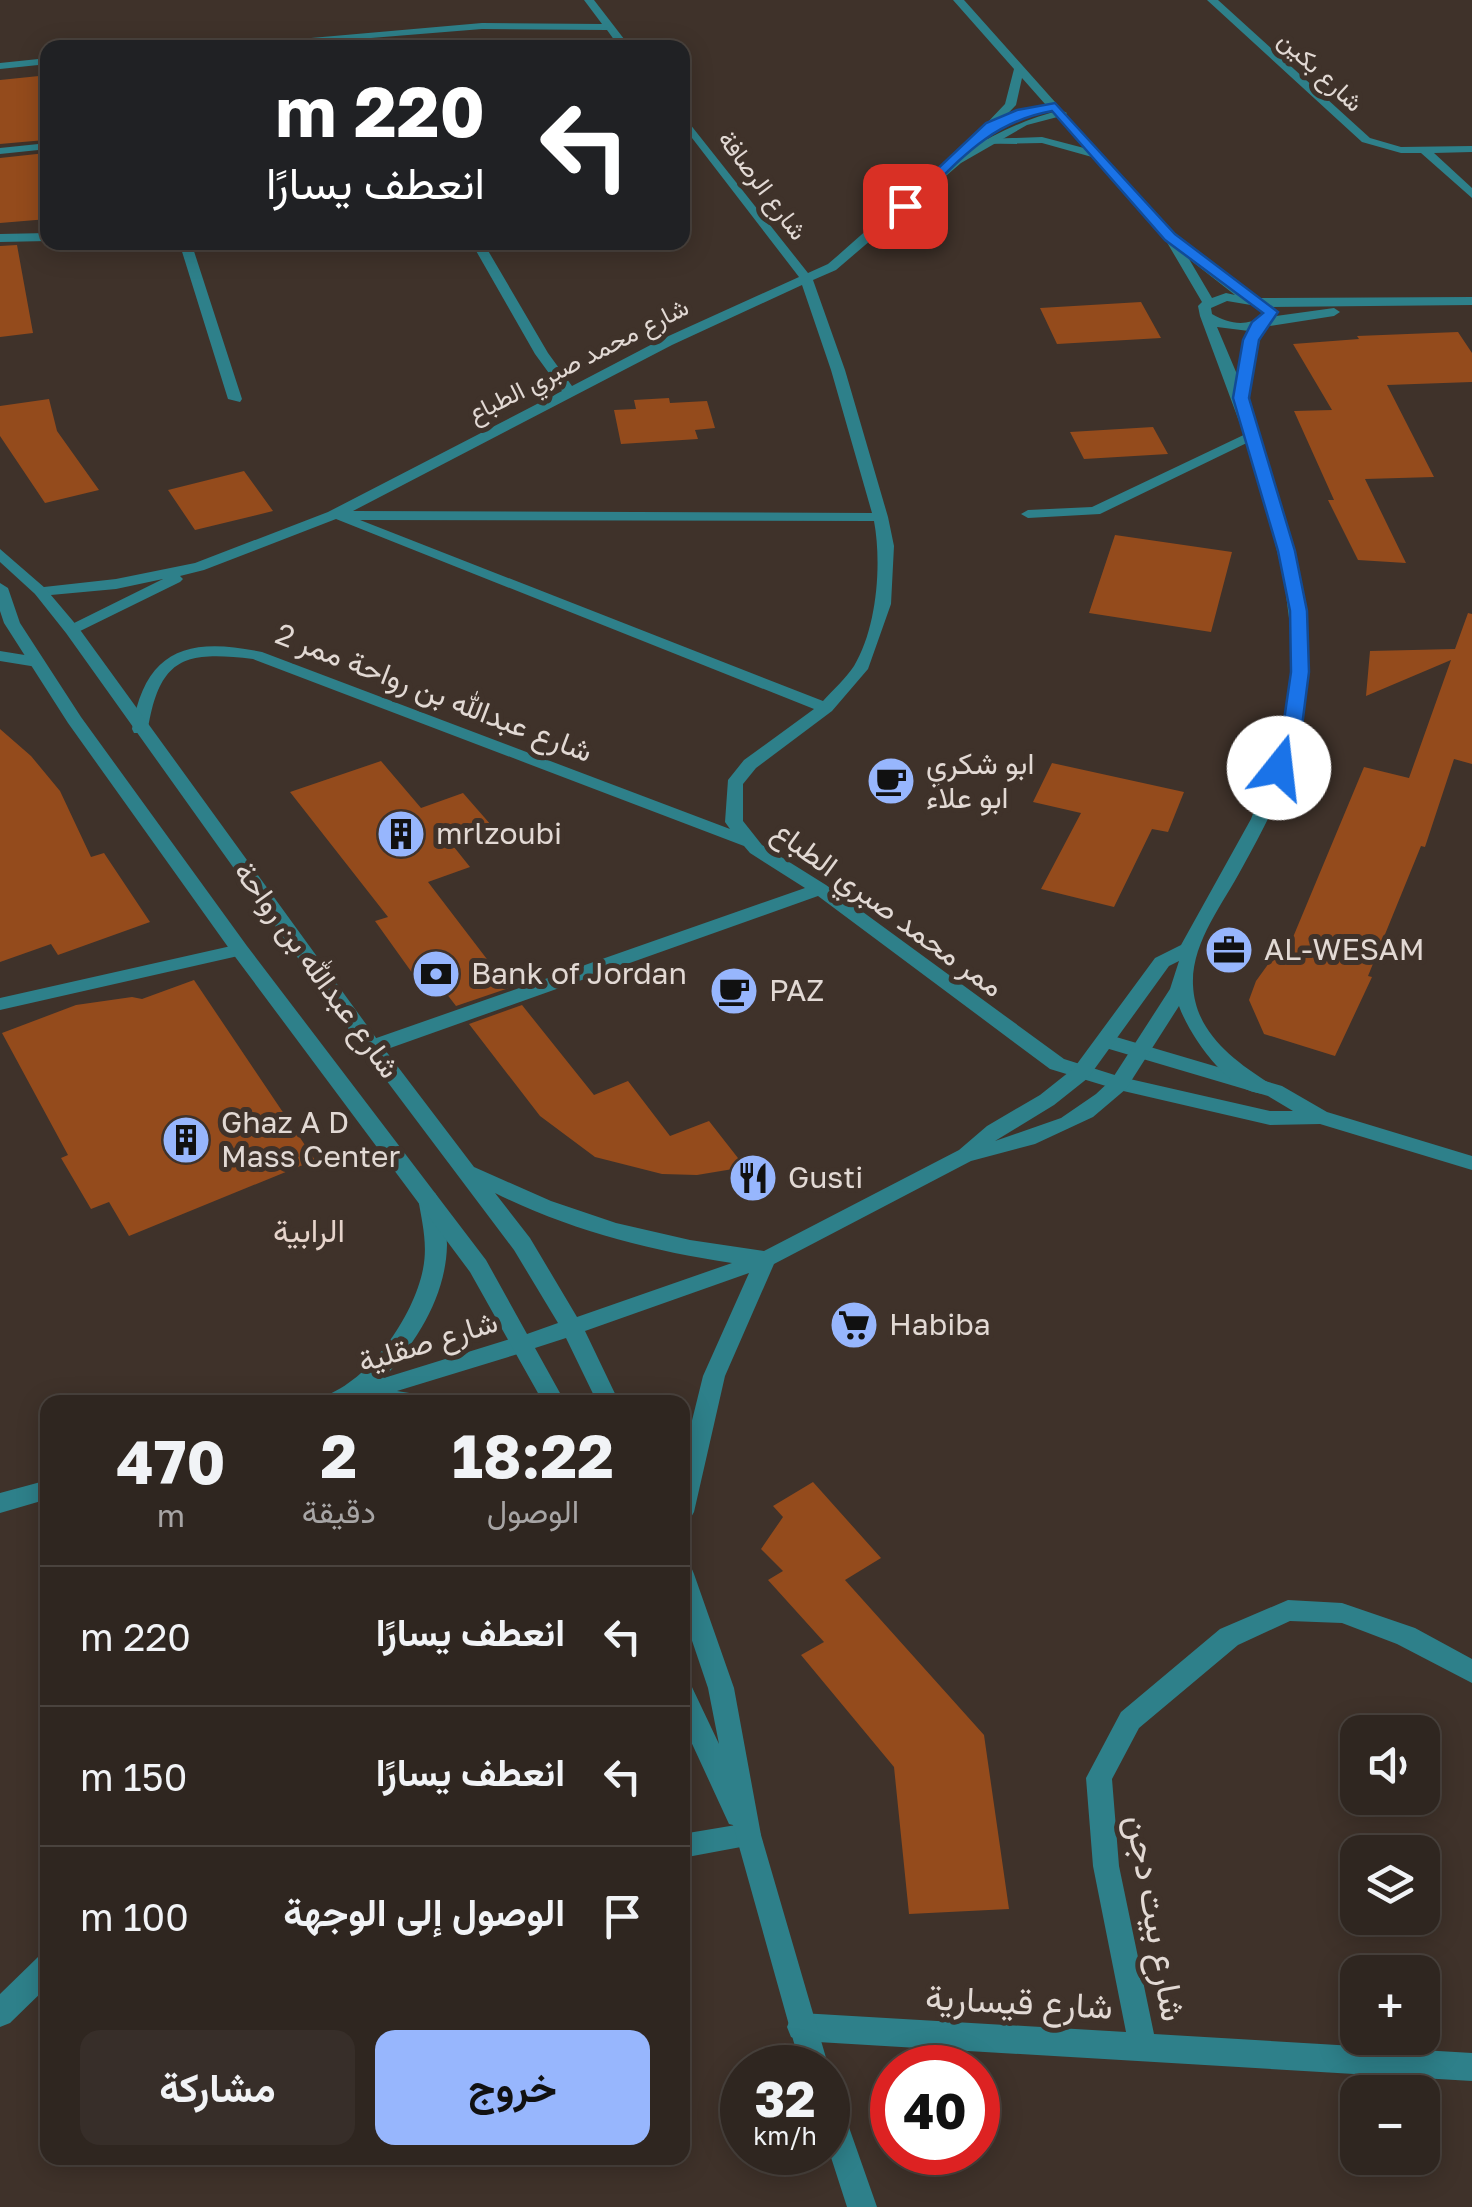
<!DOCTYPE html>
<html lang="ar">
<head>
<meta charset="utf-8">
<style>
	body { margin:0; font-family:"Golos Text",Vazirmatn,sans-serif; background:#372e29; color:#f1f3f6; direction:rtl; height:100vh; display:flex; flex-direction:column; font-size:38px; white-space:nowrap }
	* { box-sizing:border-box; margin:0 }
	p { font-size:32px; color:#a7a5a5 }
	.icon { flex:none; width:55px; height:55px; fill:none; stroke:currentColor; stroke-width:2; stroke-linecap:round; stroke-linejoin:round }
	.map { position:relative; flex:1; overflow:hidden; direction:ltr }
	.sheet { position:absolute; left:40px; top:1395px; width:650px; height:770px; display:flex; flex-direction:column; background:#2f2620; border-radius:20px; box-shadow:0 5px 25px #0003,0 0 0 2px #4a433e; direction:rtl }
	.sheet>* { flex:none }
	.guide { position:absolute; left:40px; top:40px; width:650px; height:210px; border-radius:20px; box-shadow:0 5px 25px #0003,0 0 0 2px #4a433e; direction:rtl; background:#202124; color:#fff; overflow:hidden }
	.tools { position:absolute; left:1340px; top:1715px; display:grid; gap:20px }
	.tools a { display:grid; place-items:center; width:100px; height:100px; border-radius:20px; background:#2f2620; box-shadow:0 5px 25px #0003,0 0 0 2px #4a433e; font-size:50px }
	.speed { position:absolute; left:720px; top:2045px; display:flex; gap:20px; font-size:50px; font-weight:700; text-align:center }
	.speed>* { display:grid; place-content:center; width:130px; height:130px; border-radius:50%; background:#2f2620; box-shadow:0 5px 25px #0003,0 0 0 2px #4a433e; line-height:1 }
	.speed small { font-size:25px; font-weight:400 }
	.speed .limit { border:15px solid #d22; background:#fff; color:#111 }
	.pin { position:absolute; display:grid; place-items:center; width:85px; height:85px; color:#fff; margin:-42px; border-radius:20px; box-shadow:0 5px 15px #0006 }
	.me { position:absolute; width:110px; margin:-55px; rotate:16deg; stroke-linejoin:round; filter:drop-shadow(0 0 8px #0008) }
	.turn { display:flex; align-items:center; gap:35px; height:210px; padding:0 40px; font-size:45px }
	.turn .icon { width:130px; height:130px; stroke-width:2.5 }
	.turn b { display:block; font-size:70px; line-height:85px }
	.eta { display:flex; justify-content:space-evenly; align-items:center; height:170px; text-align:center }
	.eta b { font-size:60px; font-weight:700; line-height:70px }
	.cta { display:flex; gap:20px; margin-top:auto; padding:20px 40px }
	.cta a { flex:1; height:115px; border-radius:20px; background:#97b6fd; color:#111; font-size:40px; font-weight:700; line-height:115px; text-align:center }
	.cta a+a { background:#372e29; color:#f1f3f6 }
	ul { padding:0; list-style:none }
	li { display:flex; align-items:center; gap:30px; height:140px; padding:0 40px; border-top:2px solid #4a433e }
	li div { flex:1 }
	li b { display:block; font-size:38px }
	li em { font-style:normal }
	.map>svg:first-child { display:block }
	.building { fill:#944b1c }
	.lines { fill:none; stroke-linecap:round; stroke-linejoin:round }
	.minor { fill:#2e808a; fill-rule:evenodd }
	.tertiary { fill:#2e808a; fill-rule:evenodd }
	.route { fill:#1a73e8; stroke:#114b97; stroke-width:2.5 }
	.labels { text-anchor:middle; stroke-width:10; stroke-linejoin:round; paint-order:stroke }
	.far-street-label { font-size:25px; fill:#e2d9d4; stroke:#3f322a }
	.street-label { font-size:30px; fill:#e2d9d4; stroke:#3f322a }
	.poi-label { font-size:30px; fill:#e2d9d4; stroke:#3f322a; text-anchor:start }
	.neighbourhood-label { font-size:32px; fill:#e6d4cb; stroke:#3f322a }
	.near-street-label { font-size:35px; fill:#e2d9d4; stroke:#3f322a }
</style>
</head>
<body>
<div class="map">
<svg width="1472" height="2207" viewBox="0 0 1472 2207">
	<rect width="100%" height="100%" fill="#3f322a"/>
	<path class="building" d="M39 76 45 140 0 144V80Z
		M46 153 48 219 0 223V158Z
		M17 245 33 333 0 337V246Z
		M1141 302 1161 338 1057 344 1040 308Z
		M1458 332 1472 353V382L1387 385 1434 477 1365 479 1406 563 1358 560 1328 500H1334L1294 411 1332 410 1293 344 1359 339 1357 336Z
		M669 398 670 403 707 401 715 428 695 430 698 439 621 444 614 410 636 409 634 400Z
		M49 399 57 431 99 490 45 503 0 436V406Z
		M1153 427 1168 454 1084 459 1070 432Z
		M244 471 273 511 195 530 168 490Z
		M1115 535 1232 552 1211 632 1089 613Z
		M1468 613 1472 614V764L1454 759 1425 847 1421 846 1368 976 1372 977 1335 1056 1264 1034 1249 1000 1256 981 1269 963 1286 954 1364 767 1409 778 1451 660 1366 696 1370 651 1455 649Z
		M0 729 31 756 60 791 91 857 104 853 150 922 58 955 51 944 0 962Z
		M381 761 421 808 463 793 491 825 477 830 483 837 454 847 470 867 428 882 509 988 456 1006 443 989 428 995 375 921 388 917 290 792Z
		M1052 763 1184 792 1168 832 1152 829 1114 907 1041 889 1081 813 1033 802Z
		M194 980 315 1160 129 1236 109 1202 91 1209 61 1158 68 1155 2 1033 76 1005 132 997 142 999Z
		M522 1005 594 1095 628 1081 670 1136 709 1121 745 1167 697 1175 662 1174 595 1157 540 1116 469 1024Z
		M813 1482 881 1558 845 1580 984 1735 1009 1909 909 1914 894 1767 801 1655 824 1642 768 1580 783 1571 761 1549 783 1517 773 1506Z"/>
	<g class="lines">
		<path class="minor" d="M584 0H594L631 48H620L607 30 482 29 249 48H197L482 23 602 24Z
			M1207 0H1218L1370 138 1401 147 1472 146V152L1434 153 1472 188V198L1421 153H1401L1362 142Z
			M48 58V64L0 69V63Z
			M1061 110 1067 113 1065 115 1027 125 961 163 836 270 813 280 845 370 888 517 894 546 891 604 868 669 832 711 756 768 743 784V821L762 845 826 885 1064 1059 1121 1077 1270 1111H1293L1268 1096 1099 1046 1096 1041 1106 1034 1282 1086 1327 1112 1472 1156V1170L1320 1124 1270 1125 1119 1090 1050 1069 818 896 379 1052H365L362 1047 365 1042 805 888 750 853 744 846 253 659C185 651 160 657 148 729L146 733H134L132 729C145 650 187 636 262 652L730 829 725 822 728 780 744 760 814 709 336 519 204 570 180 576 183 579 180 582 72 635 64 630 66 627 163 579 116 589 40 596 35 594V588L116 579 195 563 328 512 562 391 535 354 471 242H483L548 353 572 386 662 339 799 277 682 125V114L808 273 828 264C901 202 965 134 1061 110ZM802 285 831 370 872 513 353 511 672 345ZM360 520 874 521C882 564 877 628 854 666 846 678 833 690 823 701Z
			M48 143V149L0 154V148Z
			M48 233V241L0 242V234Z
			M179 242H191L242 399 240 402 228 399Z
			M1252 431 1259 435 1257 438 1100 514 1028 518 1021 514 1028 510 1092 507Z
			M0 651 37 657 45 662 37 667 0 661Z
			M240 944 249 950 247 954 0 1010V998Z
			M428 1190 435 1193 438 1198C441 1213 447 1229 447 1245 446 1296 417 1341 384 1378L523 1335 531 1338 534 1344 531 1350 397 1391 428 1396 431 1402H321L324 1396C369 1381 414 1316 423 1269 428 1244 422 1222 418 1198L421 1193Z
			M48 1480V1499L0 1513V1493Z
			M1288 1600 1342 1603 1415 1628 1472 1659V1683L1397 1644 1342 1623 1290 1621 1238 1645 1139 1728 1112 1779 1119 1866 1154 2034 1472 2053V2081L801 2041 791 2037 787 2027 791 2017 801 2013 1126 2032 1093 1866 1086 1778 1121 1712 1220 1629Z
			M748 1823 757 1826 761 1835 757 1844 682 1858V1834Z
			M48 1953V1986L10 2023 0 2027V1994L38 1957Z"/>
		<path class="tertiary" d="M953 0H964L1179 241 1253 298 1472 297V305L1270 307 1276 316 1334 308 1340 312 1334 316 1263 327C1260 344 1246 387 1247 401 1248 416 1267 455 1272 473 1298 557 1319 647 1300 735 1289 782 1265 826 1242 868 1223 904 1191 943 1193 985 1195 1032 1233 1060 1269 1083L1272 1088 1269 1093C1233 1100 1189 1035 1179 1006L1126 1089 1093 1117 1035 1144 971 1161 774 1264 725 1376 694 1512 690 1519 682 1522V1461L703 1376 749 1273 585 1331 619 1402H597L566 1338 535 1348 565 1402H543L470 1272 233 954 68 723 4 623 0 611V583L8 588 20 623 81 717 247 946 486 1260 527 1334 558 1323 514 1250 365 1052 66 633 35 594 0 562V549L45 588 78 627 379 1042 474 1167 551 1201 616 1223 690 1240 764 1251 959 1150 987 1126 1040 1095 1074 1068 1155 958 1181 945 1251 819 1283 736 1291 687V634L1284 579 1256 467 1200 316 1198 306 1202 302 1165 239 1092 157 1042 143 983 144V140L987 139 1042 137 1084 148 1022 78 1016 105 994 128H986V124L1005 104 1014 69ZM1189 259 1235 295 1226 293 1212 298ZM1227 301 1257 306 1263 316C1246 327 1229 324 1212 314L1211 308ZM1217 327 1249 331 1239 379ZM1179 961 1170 989 1112 1079 1096 1094 1061 1118 995 1141 1054 1105 1088 1078 1169 966ZM495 1193C569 1230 651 1251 732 1263L577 1317 530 1238Z
			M682 1564 691 1567 694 1574 734 1688 761 1835 829 2068 828 2072V2068H801L733 1825 729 1824 682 1722V1682L691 1685 719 1744 708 1688 682 1611Z
			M828 2092 838 2096 877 2207H847L828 2148Z"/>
	</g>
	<path class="route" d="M1055 103 1175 234 1278 312 1259 340 1249 398 1295 551 1307 611 1309 672 1301 734 1286 773 1279 774 1270 768 1282 734 1291 672 1290 611 1278 551 1233 398 1243 340 1252 322 1263 313 1165 240 1052 111C986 123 956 165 910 209L898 206 986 123 1017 110Z"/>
	<defs>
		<g id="cafe-disc" transform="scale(2.5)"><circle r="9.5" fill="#97b6fd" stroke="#3f322a"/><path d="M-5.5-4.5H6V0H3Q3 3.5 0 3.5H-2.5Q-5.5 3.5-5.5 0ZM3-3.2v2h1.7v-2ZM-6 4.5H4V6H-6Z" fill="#111"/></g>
		<g id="building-disc" transform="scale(2.5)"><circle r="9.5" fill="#97b6fd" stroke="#3f322a"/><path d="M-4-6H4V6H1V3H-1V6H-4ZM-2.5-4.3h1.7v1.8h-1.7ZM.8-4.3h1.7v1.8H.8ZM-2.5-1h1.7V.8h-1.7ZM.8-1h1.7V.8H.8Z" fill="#111"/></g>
		<g id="office-disc" transform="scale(2.5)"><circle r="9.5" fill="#97b6fd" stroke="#3f322a"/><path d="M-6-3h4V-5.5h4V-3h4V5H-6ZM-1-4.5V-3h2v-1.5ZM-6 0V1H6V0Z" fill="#111"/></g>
		<g id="bank-disc" transform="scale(2.5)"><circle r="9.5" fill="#97b6fd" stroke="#3f322a"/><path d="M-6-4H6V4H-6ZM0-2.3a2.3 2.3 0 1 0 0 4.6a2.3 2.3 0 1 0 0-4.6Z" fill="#111"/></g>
		<g id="restaurant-disc" transform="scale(2.5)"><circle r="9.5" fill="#97b6fd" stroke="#3f322a"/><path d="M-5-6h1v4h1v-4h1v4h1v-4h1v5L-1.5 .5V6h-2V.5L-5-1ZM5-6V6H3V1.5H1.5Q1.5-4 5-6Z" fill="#111"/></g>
		<g id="supermarket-disc" transform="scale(2.5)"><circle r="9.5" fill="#97b6fd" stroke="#3f322a"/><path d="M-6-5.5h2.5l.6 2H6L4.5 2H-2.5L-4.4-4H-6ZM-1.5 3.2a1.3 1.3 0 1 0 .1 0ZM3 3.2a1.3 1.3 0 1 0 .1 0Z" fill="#111"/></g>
	</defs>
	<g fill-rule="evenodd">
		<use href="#cafe-disc" x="891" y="781"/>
		<use href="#building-disc" x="401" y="834"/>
		<use href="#office-disc" x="1229" y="950"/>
		<use href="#bank-disc" x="436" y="974"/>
		<use href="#cafe-disc" x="734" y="991"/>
		<use href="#building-disc" x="186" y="1140"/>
		<use href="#restaurant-disc" x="753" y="1178"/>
		<use href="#supermarket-disc" x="854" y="1325"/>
	</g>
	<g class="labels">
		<g class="far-street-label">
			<text transform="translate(1321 71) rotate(43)" y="9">شارع بكين</text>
			<text transform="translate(763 185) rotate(53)" y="9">شارع الرصافة</text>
			<text transform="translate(578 360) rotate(-27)" y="9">شارع محمد صبري الطباع</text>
		</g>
		<g class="street-label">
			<text transform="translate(434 693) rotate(21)" y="10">شارع عبدالله بن رواحة ممر 2</text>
			<text transform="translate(888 909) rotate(36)" y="10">ممر محمد صبري الطباع</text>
			<text transform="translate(317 970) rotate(54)" y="10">شارع عبدالله بن رواحة</text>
			<text transform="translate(428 1342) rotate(-17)" y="10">شارع صقلية</text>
		</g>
		<g class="poi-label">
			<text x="926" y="774">ابو شكري<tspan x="926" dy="34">ابو علاء</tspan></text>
			<text x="436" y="844">mrlzoubi</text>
			<text x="1264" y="960">AL-WESAM</text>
			<text x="471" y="984">Bank of Jordan</text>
			<text x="769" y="1001">PAZ</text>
			<text x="221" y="1133">Ghaz A D<tspan x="221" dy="34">Mass Center</tspan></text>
			<text x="788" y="1188">Gusti</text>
			<text x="889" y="1335">Habiba</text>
		</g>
		<g class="neighbourhood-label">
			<text x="309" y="1242">الرابية</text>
		</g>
		<g class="near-street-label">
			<text transform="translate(1156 1918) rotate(80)" y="12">شارع بيت دجن</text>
			<text transform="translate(1019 2002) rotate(3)" y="12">شارع قيسارية</text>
		</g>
	</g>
</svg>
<div class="tools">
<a><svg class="icon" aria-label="sound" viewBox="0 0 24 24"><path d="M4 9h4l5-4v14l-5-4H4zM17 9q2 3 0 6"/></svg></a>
<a><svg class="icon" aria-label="layers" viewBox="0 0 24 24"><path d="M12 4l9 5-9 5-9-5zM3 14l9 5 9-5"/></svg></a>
<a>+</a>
<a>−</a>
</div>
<div class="speed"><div>32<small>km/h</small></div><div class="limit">40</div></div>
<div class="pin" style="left:905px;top:206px;background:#d93025"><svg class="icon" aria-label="arrive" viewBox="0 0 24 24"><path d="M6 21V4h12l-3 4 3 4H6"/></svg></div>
<svg class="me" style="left:1279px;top:768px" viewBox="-20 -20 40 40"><circle r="19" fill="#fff"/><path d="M0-13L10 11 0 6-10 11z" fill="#1a73e8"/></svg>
<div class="guide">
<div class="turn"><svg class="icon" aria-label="left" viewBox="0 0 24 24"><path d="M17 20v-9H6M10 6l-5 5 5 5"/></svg><div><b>220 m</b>انعطف يسارًا</div></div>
</div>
<section class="sheet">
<div class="eta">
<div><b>18:22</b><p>الوصول</p></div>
<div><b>2</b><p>دقيقة</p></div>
<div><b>470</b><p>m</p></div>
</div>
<ul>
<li><svg class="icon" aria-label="left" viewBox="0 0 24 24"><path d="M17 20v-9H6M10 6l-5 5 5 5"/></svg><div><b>انعطف يسارًا</b></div><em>220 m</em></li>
<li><svg class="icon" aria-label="left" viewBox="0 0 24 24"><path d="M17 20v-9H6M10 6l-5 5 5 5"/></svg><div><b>انعطف يسارًا</b></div><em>150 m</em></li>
<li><svg class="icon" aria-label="arrive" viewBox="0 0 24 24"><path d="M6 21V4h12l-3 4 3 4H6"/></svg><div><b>الوصول إلى الوجهة</b></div><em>100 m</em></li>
</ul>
<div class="cta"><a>خروج</a><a>مشاركة</a></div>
</section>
</div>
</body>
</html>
